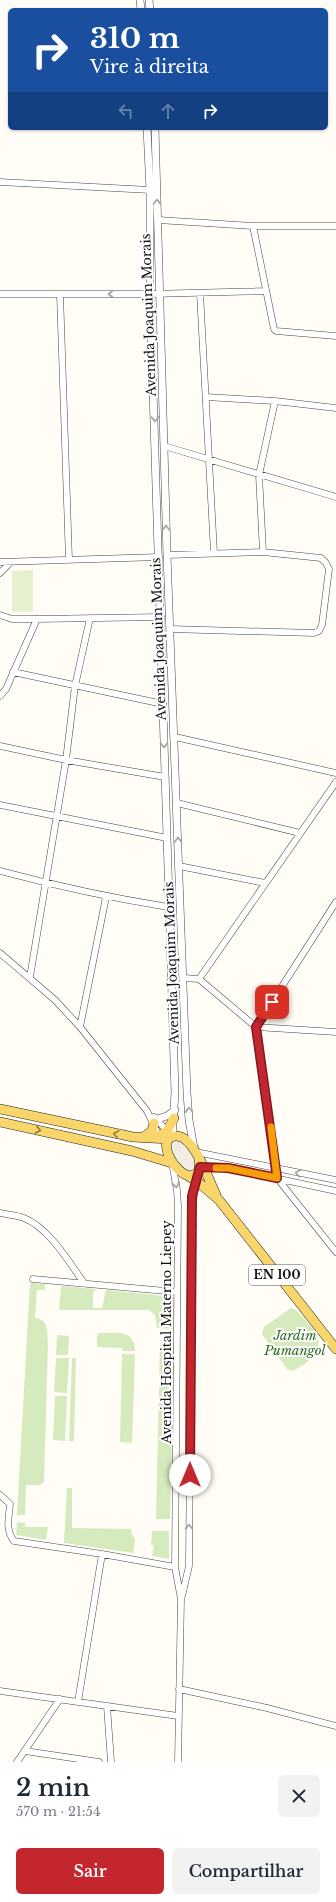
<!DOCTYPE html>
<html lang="pt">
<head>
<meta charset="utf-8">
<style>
	body { margin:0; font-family:"Libre Baskerville",serif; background:#f2f2f3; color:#1f2937; height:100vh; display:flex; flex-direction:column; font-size:15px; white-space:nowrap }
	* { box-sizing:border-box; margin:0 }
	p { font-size:13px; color:#747a83 }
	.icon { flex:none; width:22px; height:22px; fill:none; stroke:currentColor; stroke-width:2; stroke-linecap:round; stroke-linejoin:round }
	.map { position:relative; height:1762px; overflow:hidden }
	.sheet { display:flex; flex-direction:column; background:#fff; flex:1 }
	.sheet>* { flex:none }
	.guide { position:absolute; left:8px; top:8px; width:320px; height:122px; border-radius:6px; box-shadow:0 1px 3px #0004; background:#1a4fa0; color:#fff; overflow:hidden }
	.pin { position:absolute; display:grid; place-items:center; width:34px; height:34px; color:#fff; margin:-17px; border-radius:8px; box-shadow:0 2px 6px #0006 }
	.me { position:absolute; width:44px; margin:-22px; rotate:0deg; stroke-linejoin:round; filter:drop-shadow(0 0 3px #0008) }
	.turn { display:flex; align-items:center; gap:14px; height:84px; padding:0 16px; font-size:18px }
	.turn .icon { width:52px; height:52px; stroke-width:2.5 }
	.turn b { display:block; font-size:28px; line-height:34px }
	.lanes { display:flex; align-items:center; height:38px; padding:0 16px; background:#0003; justify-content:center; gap:20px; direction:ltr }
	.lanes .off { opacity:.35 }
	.round { display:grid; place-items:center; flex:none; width:42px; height:42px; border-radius:6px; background:#f2f2f3 }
	.headline { display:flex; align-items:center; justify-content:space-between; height:68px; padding:0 16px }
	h1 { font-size:24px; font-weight:600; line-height:30px }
	.cta { display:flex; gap:8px; margin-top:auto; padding:8px 16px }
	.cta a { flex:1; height:46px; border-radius:6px; background:#c4262e; color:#fff; font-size:16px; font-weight:600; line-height:46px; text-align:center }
	.cta a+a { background:#f2f2f3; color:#1f2937 }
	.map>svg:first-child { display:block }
	.green { fill:#d5ebbd }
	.pitch { fill:#e6f2cf }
	.plaza { fill:#f1ede2 }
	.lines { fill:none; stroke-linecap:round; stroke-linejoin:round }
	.minor-casing { stroke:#444; stroke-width:7 }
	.tertiary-casing { stroke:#444; stroke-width:8 }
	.primary-casing { stroke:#222; stroke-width:10 }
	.minor { stroke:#fff; stroke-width:6 }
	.tertiary { stroke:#fff; stroke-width:7 }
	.primary { stroke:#f9d66b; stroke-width:9 }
	.oneway { stroke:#a0a0a0 }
	.oneway2 { stroke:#917d42 }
	.route-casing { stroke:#7f191e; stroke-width:10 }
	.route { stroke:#c4262e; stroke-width:7 }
	.slow { stroke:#f59e0b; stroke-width:7 }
	.labels { text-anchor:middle; stroke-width:4; stroke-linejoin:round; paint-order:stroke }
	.shield { fill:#fff; stroke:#585858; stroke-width:1 }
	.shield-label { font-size:12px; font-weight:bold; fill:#111 }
	.street-label { font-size:13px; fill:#111; stroke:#fff }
	.park-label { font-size:13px; font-style:italic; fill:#2f6b1f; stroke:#fff }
</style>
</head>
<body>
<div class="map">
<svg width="336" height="1762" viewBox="0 0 336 1762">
	<rect width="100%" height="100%" fill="#fffdf5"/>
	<path class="green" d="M30 1283 45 1284V1290H37L35 1318C49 1320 47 1330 48 1342L44 1482 40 1485H26L25 1515H17Z
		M61 1286 96 1289 93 1292V1308H102L106 1290 174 1297V1329L157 1328 155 1315 149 1310H59Z
		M291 1308C299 1311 302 1316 307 1322 310 1326 315 1330 317 1335 324 1351 305 1366 292 1371L287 1369 262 1334 264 1327Z
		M99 1333C116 1333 135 1329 135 1351H122V1348L97 1347V1336Z
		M57 1335 69 1336 68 1355H56Z
		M160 1343 174 1344 170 1519H156Z
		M122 1354H135L132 1443 120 1442Z
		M56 1358H69L67 1393 54 1392Z
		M72 1358H76L74 1441H69Z
		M55 1396H67L65 1441 53 1440Z
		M67 1488H72V1528L131 1529 132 1534 135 1540 133 1553 64 1543Z
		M17 1522 25 1523V1527H48L46 1540 16 1535Z
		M152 1531H169V1559L152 1556 154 1545H151Z"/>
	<path class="pitch" d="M33 570V612H12V571Z"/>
	<path class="plaza" d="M174 1140 181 1141 189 1147 196 1161 195 1168 192 1171H187L182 1168 173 1157 170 1144Z"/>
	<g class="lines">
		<g class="minor-casing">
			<path id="minor" d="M0 182 150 190
				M158 220 253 226H336
				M253 226 274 329 276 331 336 336
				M200 293 214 553
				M0 294H150L266 291
				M60 294 69 560
				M206 397 275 401 336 408
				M164 446 336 497
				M263 552 259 475 275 401
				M167 555 263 552 321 558 326 563 329 569 322 625 319 631 314 633 170 629
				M0 562 159 557
				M0 573 11 562
				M0 615 12 619H37L161 617
				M13 672 163 704
				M0 696 6 689 37 619
				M175 737 336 773
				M0 746 66 760 165 777
				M177 803 300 833
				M0 805 167 838
				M179 866 265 883
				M0 871C56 886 111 898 168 907
				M336 902 256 1027 277 1178 336 1252
				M0 953 55 1000 80 1027 147 1111 160 1138
				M30 977 66 760 75 686 90 618
				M183 978 199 979 256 1027 336 1032
				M199 979 336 782
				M80 1027 106 897
				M154 1117 168 1132
				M196 1152 336 1180
				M172 1163 177 1190 178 1206 175 1567 181 1599 178 1762
				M201 1167 228 1168 336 1191
				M0 1213C8 1215 17 1215 24 1218 49 1228 69 1262 84 1283
				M33 1279 177 1292
				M0 1495 10 1504C9 1517 5 1530 14 1541L102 1554
				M182 1596 189 1566 192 1207 197 1178
				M179 1689 267 1708 336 1726
				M0 1691 178 1716
				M78 1702 102 1554 175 1567
				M107 1706 111 1762
				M25 1751 99 1762
				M17 1762 60 1699"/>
		</g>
		<g class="tertiary-casing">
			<path id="tertiary" d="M140 0 141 10
				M149 0 150 10
				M147 128 150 190V294L175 1092 172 1137
				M155 128 167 555 187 1093 189 1120 194 1148
				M157 1119 167 1116 175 1110"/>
		</g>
		<g class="primary-casing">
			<path id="primary" d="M0 1109 133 1137 169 1139
				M0 1122 132 1151 172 1163
				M142 1138 152 1131 154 1123
				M155 1138 167 1131 174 1118
				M199 1159C200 1167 200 1174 191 1176 173 1175 154 1135 177 1136 195 1137 209 1181 216 1195
				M188 1176 198 1182 219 1200 336 1349"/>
		</g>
		<use href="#minor" class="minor"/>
		<use href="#tertiary" class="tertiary"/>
		<use href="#primary" class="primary"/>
	</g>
	<defs><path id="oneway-chevron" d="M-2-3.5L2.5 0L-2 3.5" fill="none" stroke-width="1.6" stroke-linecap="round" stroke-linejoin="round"/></defs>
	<g class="oneway">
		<use href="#oneway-chevron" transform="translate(157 202) rotate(-92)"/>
		<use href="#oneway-chevron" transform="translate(111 294) rotate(-180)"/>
		<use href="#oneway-chevron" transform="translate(155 419) rotate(88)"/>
		<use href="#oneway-chevron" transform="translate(166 528) rotate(-91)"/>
		<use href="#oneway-chevron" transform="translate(164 745) rotate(88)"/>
		<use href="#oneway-chevron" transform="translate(178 840) rotate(-92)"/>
		<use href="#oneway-chevron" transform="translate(189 1110) rotate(-94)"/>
		<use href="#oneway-chevron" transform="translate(298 1173) rotate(-168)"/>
		<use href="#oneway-chevron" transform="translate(176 1185) rotate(80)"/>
		<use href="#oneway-chevron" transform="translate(189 1527) rotate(-90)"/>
	</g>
	<g class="oneway2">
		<use href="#oneway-chevron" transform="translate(38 1130) rotate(12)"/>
		<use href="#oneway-chevron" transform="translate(116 1134) rotate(-168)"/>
	</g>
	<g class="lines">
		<g class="route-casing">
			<path id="route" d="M190 1475 192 1196 200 1167 228 1168 277 1178 256 1027 272 1002"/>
		</g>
		<use href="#route" class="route"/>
		<path class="slow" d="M216 1168H228L277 1178 271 1127"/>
	</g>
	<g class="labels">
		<rect class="shield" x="249" y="1265" width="56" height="20" rx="3"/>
		<g class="shield-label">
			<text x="277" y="1279">EN 100</text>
		</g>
		<g class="street-label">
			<text transform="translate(148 315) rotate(-92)" y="5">Avenida Joaquim Morais</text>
			<text transform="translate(158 639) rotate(-92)" y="5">Avenida Joaquim Morais</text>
			<text transform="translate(171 963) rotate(-92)" y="5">Avenida Joaquim Morais</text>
			<text transform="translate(166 1332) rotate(-90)" y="5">Avenida Hospital Materno Liepey</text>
		</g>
		<g class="park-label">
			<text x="295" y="1340">Jardim<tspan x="295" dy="15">Pumangol</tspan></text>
		</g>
	</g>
</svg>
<div class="pin" style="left:272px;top:1002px;background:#d93025"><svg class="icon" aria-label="arrive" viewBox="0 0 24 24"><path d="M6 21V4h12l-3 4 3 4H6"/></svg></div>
<svg class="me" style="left:190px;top:1475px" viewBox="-20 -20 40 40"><circle r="19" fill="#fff"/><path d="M0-13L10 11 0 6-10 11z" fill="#c4262e"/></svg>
<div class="guide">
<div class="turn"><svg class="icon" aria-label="right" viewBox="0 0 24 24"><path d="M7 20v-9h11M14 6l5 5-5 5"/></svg><div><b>310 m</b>Vire à direita</div></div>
<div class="lanes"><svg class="icon off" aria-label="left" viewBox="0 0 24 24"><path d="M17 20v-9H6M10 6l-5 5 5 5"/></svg><svg class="icon off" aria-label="ahead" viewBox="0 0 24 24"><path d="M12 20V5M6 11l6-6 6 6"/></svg><svg class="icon" aria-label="right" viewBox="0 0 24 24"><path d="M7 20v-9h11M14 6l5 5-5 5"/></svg></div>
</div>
</div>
<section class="sheet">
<div class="headline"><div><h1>2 min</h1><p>570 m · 21:54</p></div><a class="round"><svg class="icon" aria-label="close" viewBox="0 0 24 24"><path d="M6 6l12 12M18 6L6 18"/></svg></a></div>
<div class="cta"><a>Sair</a><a>Compartilhar</a></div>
</section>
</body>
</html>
